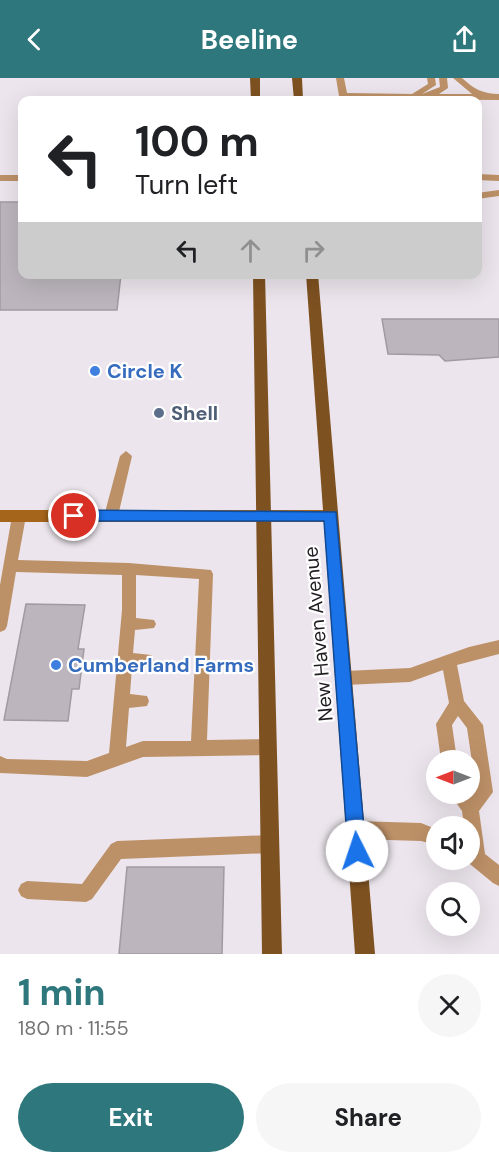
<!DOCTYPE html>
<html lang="en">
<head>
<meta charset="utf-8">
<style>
	body { margin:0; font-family:"DM Sans",sans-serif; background:#f6f6f6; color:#202124; height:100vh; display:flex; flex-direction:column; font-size:22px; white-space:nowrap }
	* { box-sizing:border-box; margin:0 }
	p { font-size:20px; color:#757577 }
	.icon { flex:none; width:33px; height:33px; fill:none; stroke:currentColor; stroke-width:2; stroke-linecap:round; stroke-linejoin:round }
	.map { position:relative; height:876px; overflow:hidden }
	.drawer { display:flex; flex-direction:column; background:#fff; flex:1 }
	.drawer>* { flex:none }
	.guide { position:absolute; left:18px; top:18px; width:464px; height:183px; border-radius:12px; box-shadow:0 6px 24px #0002; background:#fff; color:#202124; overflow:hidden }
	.needle { width:39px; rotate:270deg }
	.buttons { position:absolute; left:426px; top:672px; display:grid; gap:12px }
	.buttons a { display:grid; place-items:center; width:54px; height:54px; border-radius:50%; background:#fff; box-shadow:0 6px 24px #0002; font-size:30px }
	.pin { position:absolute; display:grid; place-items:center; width:51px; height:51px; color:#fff; margin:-26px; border:3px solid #fff; border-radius:50%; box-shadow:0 2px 6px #0007 }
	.me { position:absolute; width:66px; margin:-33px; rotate:356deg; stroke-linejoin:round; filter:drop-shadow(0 0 4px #0008) }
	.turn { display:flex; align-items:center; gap:21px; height:126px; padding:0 18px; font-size:27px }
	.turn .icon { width:78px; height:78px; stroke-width:2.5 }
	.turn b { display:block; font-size:42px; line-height:51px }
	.lanes { display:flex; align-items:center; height:57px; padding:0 18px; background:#0003; justify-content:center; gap:30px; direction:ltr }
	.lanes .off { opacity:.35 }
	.round { display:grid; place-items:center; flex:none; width:63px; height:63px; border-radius:32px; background:#f6f6f6 }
	.headline { display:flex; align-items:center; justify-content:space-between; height:102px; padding:0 18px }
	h1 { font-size:36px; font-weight:700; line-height:45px; color:#2e787d }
	.action { display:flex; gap:12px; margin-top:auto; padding:12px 18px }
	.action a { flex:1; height:69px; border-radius:36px; background:#2e787d; color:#fff; font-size:24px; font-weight:700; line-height:69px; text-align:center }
	.action a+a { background:#f6f6f6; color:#202124 }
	header { display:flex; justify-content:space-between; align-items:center; height:78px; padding:0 18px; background:#2e787d; color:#fff; font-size:27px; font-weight:700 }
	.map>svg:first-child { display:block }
	.building { fill:#bcb5bd; stroke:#a19aa2; stroke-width:1.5 }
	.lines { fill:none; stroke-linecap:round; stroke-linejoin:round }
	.service { fill:#bd9168; fill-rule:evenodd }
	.minor { fill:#bd9168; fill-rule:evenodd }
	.secondary { fill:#a5651b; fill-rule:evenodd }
	.primary { fill:#7e5120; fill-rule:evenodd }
	.route { fill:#1a73e8; stroke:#114b97; stroke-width:1.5 }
	.shop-dot { fill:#3f7fe0; stroke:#fff; stroke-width:2 }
	.service-dot { fill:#5c6f8a; stroke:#fff; stroke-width:2 }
	.labels { text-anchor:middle; stroke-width:4.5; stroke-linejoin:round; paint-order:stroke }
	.shop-label { font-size:20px; font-weight:bold; fill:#366cbe; stroke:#fff; text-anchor:start }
	.service-label { font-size:20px; font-weight:bold; fill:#4e5e75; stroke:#fff; text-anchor:start }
	.street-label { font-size:20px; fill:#201d20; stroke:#fff }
</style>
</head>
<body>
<header><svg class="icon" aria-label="back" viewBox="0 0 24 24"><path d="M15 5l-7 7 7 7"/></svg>Beeline<svg class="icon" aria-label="share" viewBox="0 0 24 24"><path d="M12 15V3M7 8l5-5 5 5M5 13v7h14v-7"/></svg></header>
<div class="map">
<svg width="499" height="876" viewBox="0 0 499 876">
	<rect width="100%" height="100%" fill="#ece5ed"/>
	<path class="building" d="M0 124H22V196H121L117 232H0Z
		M382 241H499V279L445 283 439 277 388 276Z
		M26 526 85 527 78 571H84L79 611H72L68 643 4 642Z
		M127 789H224L222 876H119Z"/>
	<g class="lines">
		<path class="service" d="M336 0H344L347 15 412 16 428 6 427 0H435L436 7 422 16 440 9 439 0H447L448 10 439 16H472L453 0H462C474 11 483 16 499 16V22L343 21 339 18Z
			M477 96 499 97V103L477 102Z
			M499 112V118L477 121V115Z
			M126 373 132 378 118 438 116 442H106L104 438 120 378Z
			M19 433 24 434 26 438 18 482 129 485 211 492 213 496 207 662 268 661 274 664 276 669 274 674 268 677 143 679 87 699 0 695V678L7 681 87 683 109 675 122 532V497L16 494 7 548 5 552 0 554V507L12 438 14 434ZM136 497 199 501 191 663H143L126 669 129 630 147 628 149 623 147 618 130 616 132 589 151 587 154 582 151 577 133 575 135 552 154 550 156 546 154 542 136 540Z
			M499 562V576L457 587 464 623 483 647 493 714 479 733 485 776 499 787V808L493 805 465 782H470V748H464L462 733 450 716H468L470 718 476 711 467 650 458 638 452 647 457 682H441L436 646 449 625 443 592 410 604 345 607 340 605 337 600 340 595 345 593 410 590 469 569Z
			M356 743 421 745 436 751V767L421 763 356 761 350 758 347 752 350 746Z
			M270 757 276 760 279 766 276 772 270 775 121 781 92 821 86 824 27 821 21 818 18 812 21 806 27 803 82 806 111 766 117 763Z"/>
		<path class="minor" d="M0 97H22V103H0Z"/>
		<path class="secondary" d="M0 432H331L336 434 338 438 336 442 331 444H0Z"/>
		<path class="primary" d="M250 0H260V22H251Z
			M292 0H302L303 22H294Z
			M253 196H265L282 876H262Z
			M306 196H318L375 876H355Z"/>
	</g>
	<path class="route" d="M74 432 336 434 366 773 364 779 357 782 351 779 348 773 324 443H74L67 438Z"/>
	<g class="shop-dot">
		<circle cx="95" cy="293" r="6"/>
		<circle cx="56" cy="587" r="6"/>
	</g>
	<circle class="service-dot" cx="159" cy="335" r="6"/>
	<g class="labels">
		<g class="shop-label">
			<text x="107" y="300">Circle K</text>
			<text x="68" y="594">Cumberland Farms</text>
		</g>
		<g class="service-label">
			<text x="171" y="342">Shell</text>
		</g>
		<g class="street-label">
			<text transform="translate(318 556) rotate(-95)" y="7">New Haven Avenue</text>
		</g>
	</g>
</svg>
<div class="buttons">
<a><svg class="needle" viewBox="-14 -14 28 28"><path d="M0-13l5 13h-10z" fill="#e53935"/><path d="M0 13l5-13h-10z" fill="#757577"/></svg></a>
<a><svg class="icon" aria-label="sound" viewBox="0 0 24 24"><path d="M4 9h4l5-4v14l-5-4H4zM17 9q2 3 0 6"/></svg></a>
<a><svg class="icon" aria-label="search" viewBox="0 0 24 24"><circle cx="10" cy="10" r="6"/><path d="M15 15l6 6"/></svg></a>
</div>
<div class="pin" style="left:74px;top:438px;background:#d93025"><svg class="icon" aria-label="arrive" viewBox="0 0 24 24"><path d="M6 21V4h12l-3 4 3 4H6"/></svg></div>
<svg class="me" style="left:357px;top:773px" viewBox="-20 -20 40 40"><circle r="19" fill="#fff"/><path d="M0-13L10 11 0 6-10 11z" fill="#1a73e8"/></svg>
<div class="guide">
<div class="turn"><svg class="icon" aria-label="left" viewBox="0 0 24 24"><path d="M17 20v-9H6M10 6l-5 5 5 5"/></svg><div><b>100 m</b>Turn left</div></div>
<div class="lanes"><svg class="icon" aria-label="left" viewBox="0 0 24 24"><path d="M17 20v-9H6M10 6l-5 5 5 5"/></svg><svg class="icon off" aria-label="ahead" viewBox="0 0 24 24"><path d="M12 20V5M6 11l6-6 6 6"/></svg><svg class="icon off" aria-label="right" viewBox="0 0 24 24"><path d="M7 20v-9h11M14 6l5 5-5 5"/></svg></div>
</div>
</div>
<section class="drawer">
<div class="headline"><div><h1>1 min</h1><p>180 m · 11:55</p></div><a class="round"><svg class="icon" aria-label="close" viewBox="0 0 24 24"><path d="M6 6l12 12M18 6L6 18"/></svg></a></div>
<div class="action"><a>Exit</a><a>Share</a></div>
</section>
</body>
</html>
